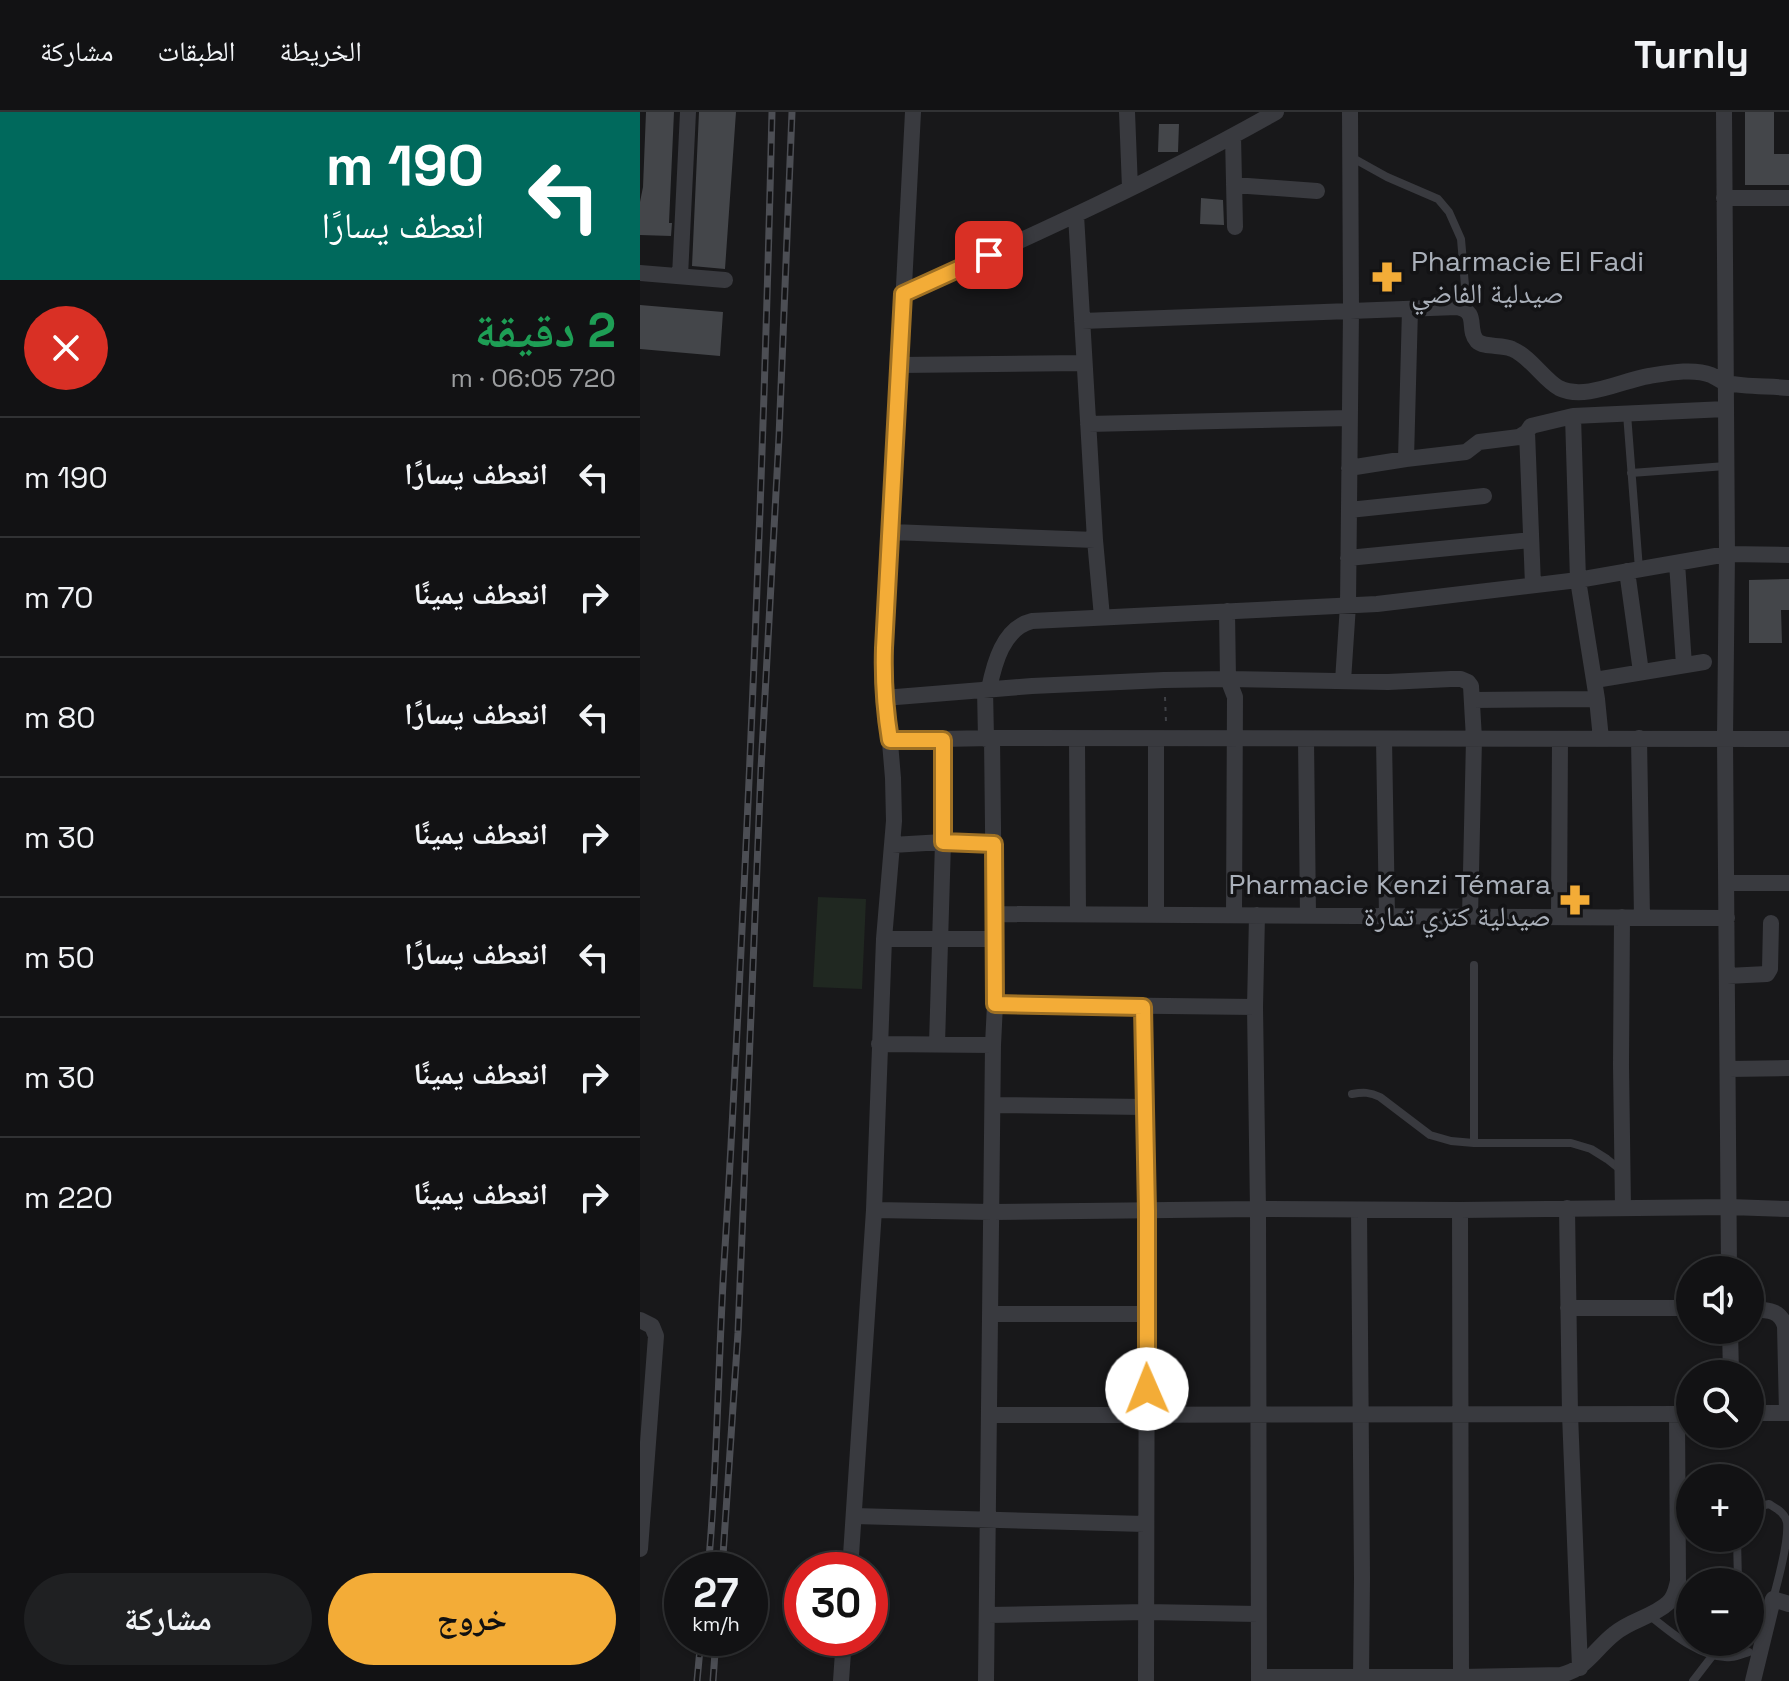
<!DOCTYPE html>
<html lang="ar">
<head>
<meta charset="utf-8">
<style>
	body { margin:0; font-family:"Space Grotesk","Noto Naskh Arabic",sans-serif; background:#1f2022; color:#f1f3f6; direction:rtl; height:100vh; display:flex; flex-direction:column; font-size:30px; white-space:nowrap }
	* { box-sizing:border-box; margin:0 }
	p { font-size:26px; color:#9c9ea0 }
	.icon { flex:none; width:44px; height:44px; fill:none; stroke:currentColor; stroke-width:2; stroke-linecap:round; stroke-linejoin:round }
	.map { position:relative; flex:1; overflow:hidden; direction:ltr }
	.sheet { display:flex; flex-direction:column; background:#121214; width:640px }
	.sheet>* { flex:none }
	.top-card { background:#00695c; color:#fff; overflow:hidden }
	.tools { position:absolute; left:1036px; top:1144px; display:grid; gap:16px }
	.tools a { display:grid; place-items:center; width:88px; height:88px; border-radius:50%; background:#121214; box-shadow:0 2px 6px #0004,0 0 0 2px #313234; font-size:40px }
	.speed { position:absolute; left:24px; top:1440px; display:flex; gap:16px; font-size:40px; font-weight:700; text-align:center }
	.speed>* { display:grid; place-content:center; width:104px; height:104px; border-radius:50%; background:#121214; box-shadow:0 2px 6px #0004,0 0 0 2px #313234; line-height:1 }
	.speed small { font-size:20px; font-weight:400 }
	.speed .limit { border:12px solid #d22; background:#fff; color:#111 }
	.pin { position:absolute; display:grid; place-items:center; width:68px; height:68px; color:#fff; margin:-34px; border-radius:16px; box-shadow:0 4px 12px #0006 }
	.me { position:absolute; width:88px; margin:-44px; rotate:359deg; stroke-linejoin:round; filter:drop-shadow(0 0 6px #0008) }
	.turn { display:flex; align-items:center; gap:28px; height:168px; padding:0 24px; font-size:36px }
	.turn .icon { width:104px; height:104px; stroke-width:2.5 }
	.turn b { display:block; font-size:56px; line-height:68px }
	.round { display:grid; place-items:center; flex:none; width:84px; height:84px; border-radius:42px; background:#1f2022 }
	.head { display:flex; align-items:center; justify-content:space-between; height:136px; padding:0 24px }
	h1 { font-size:48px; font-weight:700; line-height:60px; color:#1e9e55 }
	.cta { display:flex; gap:16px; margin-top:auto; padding:16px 24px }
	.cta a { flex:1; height:92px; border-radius:48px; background:#f3ac37; color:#111; font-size:32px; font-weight:700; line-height:92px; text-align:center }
	.cta a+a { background:#1f2022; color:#f1f3f6 }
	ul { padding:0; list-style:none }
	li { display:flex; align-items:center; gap:24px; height:120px; padding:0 24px; border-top:2px solid #313234 }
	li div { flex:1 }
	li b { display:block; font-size:30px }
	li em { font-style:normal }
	header { display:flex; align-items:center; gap:48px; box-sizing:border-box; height:112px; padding:0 40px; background:#121214; border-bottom:2px solid #313234 }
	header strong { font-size:38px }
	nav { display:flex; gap:44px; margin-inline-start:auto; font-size:28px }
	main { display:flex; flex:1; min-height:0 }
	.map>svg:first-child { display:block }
	.green { fill:#202821 }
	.building { fill:#44464a }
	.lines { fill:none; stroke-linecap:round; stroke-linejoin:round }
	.path { stroke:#3f4146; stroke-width:2; stroke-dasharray:4 6; stroke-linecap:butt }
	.service { stroke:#393a3f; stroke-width:8 }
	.minor { stroke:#393a3f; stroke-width:16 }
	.rail-casing { stroke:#4c4e54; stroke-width:7 }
	.rail { stroke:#131315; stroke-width:4; stroke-dasharray:12; stroke-linecap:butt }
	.route-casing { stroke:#9e7024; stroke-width:20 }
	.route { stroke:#f3ac37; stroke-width:14 }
	.labels { text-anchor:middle; stroke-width:7; stroke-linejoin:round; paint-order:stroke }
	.poi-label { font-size:28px; fill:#aab0ba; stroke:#131315; text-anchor:start }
</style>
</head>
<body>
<header>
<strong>Turnly</strong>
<nav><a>الخريطة</a><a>الطبقات</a><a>مشاركة</a></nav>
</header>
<main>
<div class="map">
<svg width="1149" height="1569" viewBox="0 0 1149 1569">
	<rect width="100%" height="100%" fill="#18181a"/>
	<path class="green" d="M178 785 226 787 222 877 173 875Z"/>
	<path class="building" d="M6 0H34L29 111H32L31 124 0 123V90L3 75Z
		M59 0H96L85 157 52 154Z
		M1105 0H1134V42H1149V73H1105Z
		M519 12H539L538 40H518Z
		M561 86 583 88 584 113 560 112Z
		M0 193 83 200 80 244 0 237Z
		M1149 467V498H1141L1142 531H1109V468Z"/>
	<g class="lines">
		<path class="path" d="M525 585 526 610"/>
		<path class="service" d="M711 45 747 65 798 87 809 100 821 127 827 197
			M987 302 999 457
			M991 361 1086 354
			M834 853V1031
			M712 982C723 980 730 980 740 985L790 1023 811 1029 834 1031H931L951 1037 967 1047 982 1059
			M1110 1400 1117 1395 1129 1392C1137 1397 1144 1400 1147 1410 1149 1427 1138 1469 1133 1487
			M1097 1426 1098 1470
			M1008 1502C1029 1519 1062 1548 1091 1545 1097 1545 1103 1542 1109 1540
			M1053 1569 1073 1543"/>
		<path class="minor" d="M487 0 490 76
			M1084 0 1087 442 1085 626 1089 1158
			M593 24 595 115
			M594 73 677 79
			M1084 86H1149
			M436 103 455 428 462 505
			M0 161 85 168
			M40 164 48 0
			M263 182C389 125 516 68 636 0
			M442 209 817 195C840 200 826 217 837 229 844 236 862 232 872 237 891 245 904 268 919 276 945 289 983 268 1009 264 1028 261 1053 256 1071 263 1076 265 1081 270 1087 271 1105 275 1130 274 1149 276
			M260 253 444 251
			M1086 297 933 304 938 468 1087 442 1149 443
			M448 312 710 306
			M887 320 893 473
			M766 347 770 197
			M709 356 766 347 826 340 839 330 879 325 887 320 891 314 933 304
			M709 398 844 384
			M252 420 455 428
			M708 446 891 428
			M1037 451 1044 553
			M987 459 1001 560
			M587 499 588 567 748 570 811 567H821L828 570 831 574 834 627 830 804
			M955 568 1064 550
			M703 569 708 493 711 199 710 0
			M345 577 346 627
			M349 577C354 552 363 516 392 509L737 492 938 468 957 587 961 627
			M244 586 392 574 524 568 588 567 595 585 594 803
			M832 588 957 587
			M999 626 1002 805
			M437 627 438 802
			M666 627 668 803
			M744 627 747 804
			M250 628 352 626 1149 627
			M516 628V803
			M252 733 303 730 354 732
			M1087 771H1149
			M355 802 1087 806
			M617 803 615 895 618 1097 619 1569
			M919 805 920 627
			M982 805 981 953 983 1096
			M244 827H355
			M1087 864 1127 862 1130 857 1131 811
			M355 892 615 895
			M503 895 507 1099 506 1569
			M239 932 353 933
			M297 932 303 730V628
			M1088 957 1149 956
			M353 993 504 995
			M927 1096 930 1302 940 1556
			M234 1098 352 1100 618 1097 820 1098 1089 1095 1149 1097
			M719 1098 722 1466 721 1565
			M820 1098 821 1565
			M928 1196H1050
			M1110 1197C1126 1198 1140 1197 1145 1214L1147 1301
			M351 1202H506
			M0 1208 12 1214 16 1224 0 1437
			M1090 1218 1091 1262
			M1110 1301H1149
			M349 1303 1050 1302
			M214 1404 505 1412
			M210 1458 234 1098 244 827 254 709 253 666 244 560 273 0
			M348 1503 506 1500 618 1502
			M619 1565H821L921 1563C946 1557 955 1537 974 1522 990 1508 1013 1505 1028 1491 1035 1485 1036 1477 1038 1469L1037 1302
			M201 1569 204 1526
			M346 1569 353 933 355 892 352 626
			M1113 1569 1133 1487 1149 1492"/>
		<g class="rail-casing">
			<path id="rail" d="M68 1458C78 1351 78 1243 85 1136 93 1009 99 882 105 755 117 503 126 252 132 0
				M82 1458 98 1221 121 657 139 325 152 0
				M57 1569 61 1526
				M73 1569 76 1526"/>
		</g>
		<use href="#rail" class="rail"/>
	</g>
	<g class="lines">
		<g class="route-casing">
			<path id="route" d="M349 143 263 182 244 536C243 567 245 597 250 628H303V730L354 732 355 892 503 895 507 1099V1277"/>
		</g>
		<use href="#route" class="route"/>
	</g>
	<defs>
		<g id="pharmacy-bare" transform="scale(2.4)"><path d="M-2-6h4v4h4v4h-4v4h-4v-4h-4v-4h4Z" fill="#f3ac37" stroke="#131315" stroke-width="2.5" paint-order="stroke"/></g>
	</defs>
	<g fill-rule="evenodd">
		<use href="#pharmacy-bare" x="747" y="165"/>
		<use href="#pharmacy-bare" x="935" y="788"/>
	</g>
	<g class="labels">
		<g class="poi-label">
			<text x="771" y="159">Pharmacie El Fadi<tspan x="771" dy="32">صيدلية الفاضي</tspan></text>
			<text x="911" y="782" text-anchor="end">Pharmacie Kenzi Témara<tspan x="911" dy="32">صيدلية كنزي تمارة</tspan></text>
		</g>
	</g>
</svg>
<div class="tools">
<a><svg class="icon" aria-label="sound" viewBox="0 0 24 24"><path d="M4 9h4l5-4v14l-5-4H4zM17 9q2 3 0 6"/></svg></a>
<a><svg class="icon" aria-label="search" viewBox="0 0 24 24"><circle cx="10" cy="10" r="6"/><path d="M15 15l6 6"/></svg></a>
<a>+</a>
<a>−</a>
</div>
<div class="speed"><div>27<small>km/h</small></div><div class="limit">30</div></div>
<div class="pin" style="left:349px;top:143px;background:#d93025"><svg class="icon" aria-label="arrive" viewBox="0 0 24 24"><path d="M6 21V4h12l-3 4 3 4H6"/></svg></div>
<svg class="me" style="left:507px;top:1277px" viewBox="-20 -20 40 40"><circle r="19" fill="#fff"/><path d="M0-13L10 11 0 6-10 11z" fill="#f3ac37"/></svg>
</div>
<section class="sheet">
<div class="top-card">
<div class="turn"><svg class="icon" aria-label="left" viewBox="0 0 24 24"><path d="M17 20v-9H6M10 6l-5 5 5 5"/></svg><div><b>190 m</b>انعطف يسارًا</div></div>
</div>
<div class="head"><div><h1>2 دقيقة</h1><p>720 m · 06:05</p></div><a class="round" style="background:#d93025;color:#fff"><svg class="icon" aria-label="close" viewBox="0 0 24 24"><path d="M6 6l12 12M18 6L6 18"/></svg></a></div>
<ul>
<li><svg class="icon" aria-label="left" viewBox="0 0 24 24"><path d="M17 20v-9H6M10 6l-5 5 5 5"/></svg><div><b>انعطف يسارًا</b></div><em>190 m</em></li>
<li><svg class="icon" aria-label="right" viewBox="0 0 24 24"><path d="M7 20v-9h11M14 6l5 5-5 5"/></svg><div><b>انعطف يمينًا</b></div><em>70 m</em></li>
<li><svg class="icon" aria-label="left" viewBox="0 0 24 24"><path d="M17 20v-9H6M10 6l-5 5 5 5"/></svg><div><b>انعطف يسارًا</b></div><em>80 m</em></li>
<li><svg class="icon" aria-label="right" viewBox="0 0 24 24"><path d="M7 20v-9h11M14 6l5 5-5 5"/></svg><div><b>انعطف يمينًا</b></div><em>30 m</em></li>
<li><svg class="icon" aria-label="left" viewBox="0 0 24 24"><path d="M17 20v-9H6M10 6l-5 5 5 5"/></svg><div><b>انعطف يسارًا</b></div><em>50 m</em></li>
<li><svg class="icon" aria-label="right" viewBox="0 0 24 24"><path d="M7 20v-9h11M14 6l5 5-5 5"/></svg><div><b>انعطف يمينًا</b></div><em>30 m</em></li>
<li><svg class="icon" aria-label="right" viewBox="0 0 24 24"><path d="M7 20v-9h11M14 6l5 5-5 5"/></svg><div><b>انعطف يمينًا</b></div><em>220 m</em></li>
</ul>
<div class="cta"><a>خروج</a><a>مشاركة</a></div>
</section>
</main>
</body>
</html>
